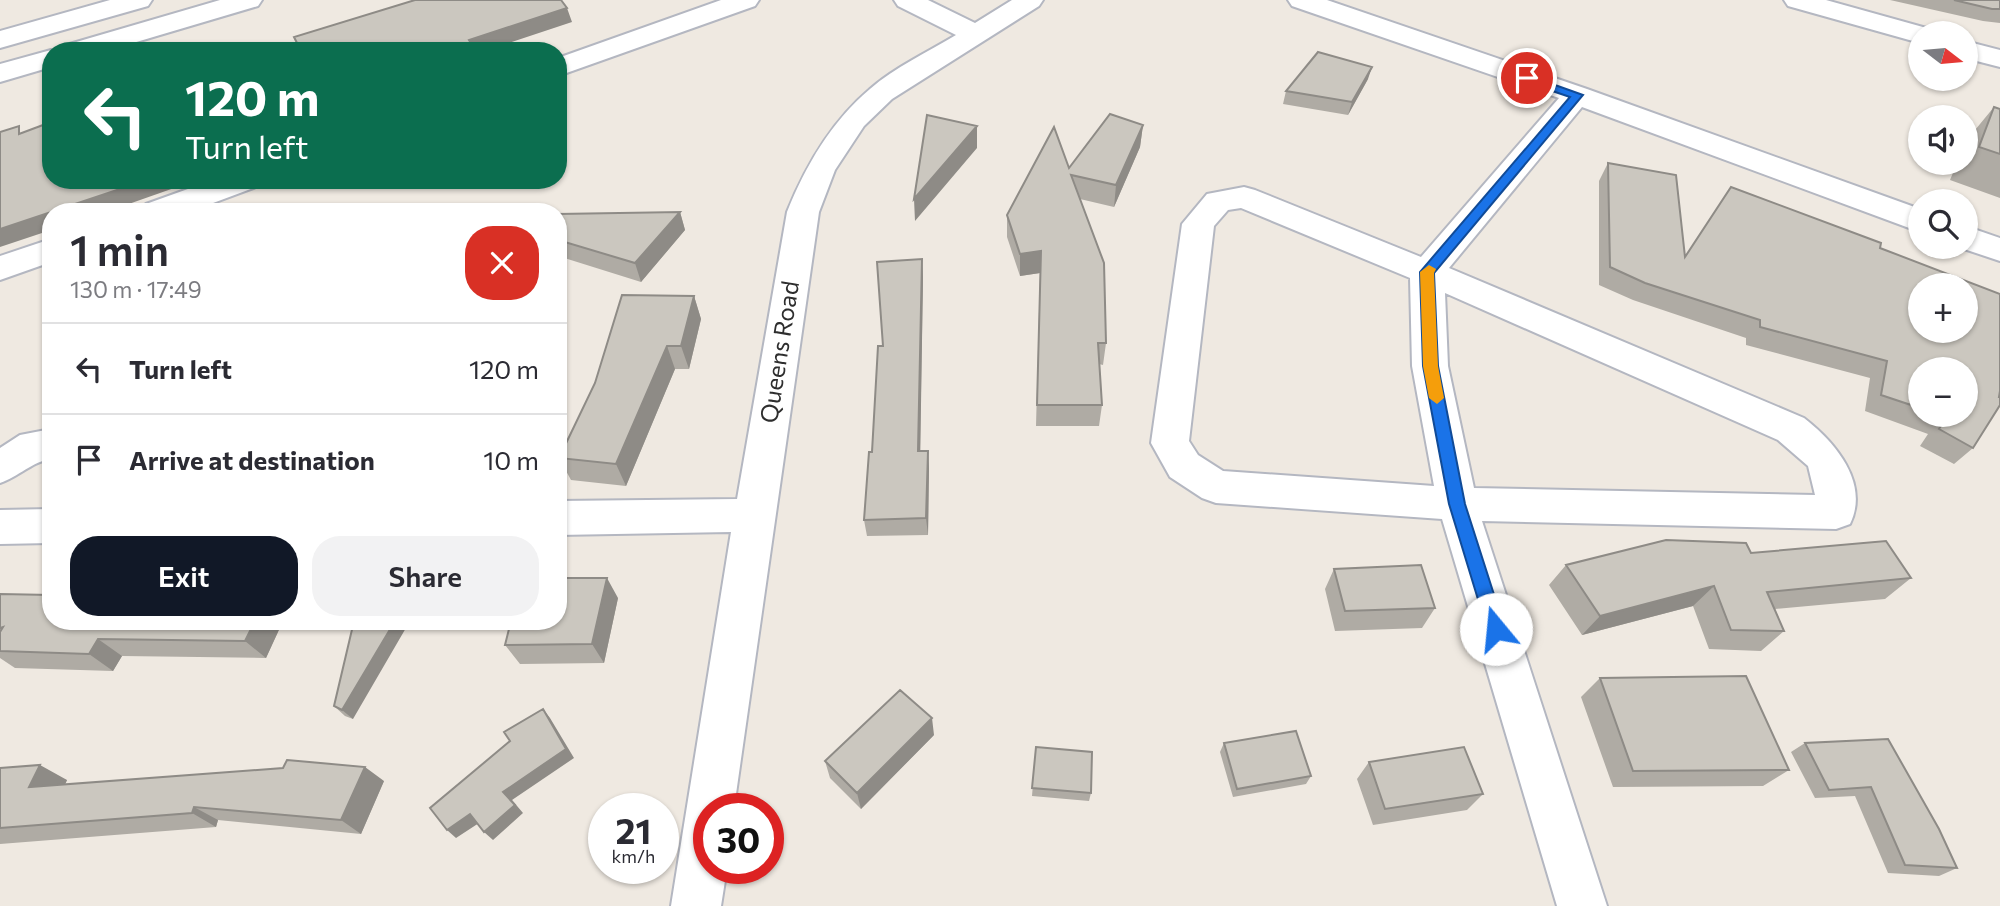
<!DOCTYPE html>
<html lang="en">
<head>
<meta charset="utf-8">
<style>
	body { margin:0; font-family:Commissioner,sans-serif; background:#f2f2f3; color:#2b2b33; height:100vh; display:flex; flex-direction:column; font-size:26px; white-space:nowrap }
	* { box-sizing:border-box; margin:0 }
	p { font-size:23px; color:#7c7c81 }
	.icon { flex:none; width:38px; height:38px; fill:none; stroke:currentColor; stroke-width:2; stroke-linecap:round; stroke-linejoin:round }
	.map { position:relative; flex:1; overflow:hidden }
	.panel { position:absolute; left:42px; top:203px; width:525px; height:427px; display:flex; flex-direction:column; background:#fff; border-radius:28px; box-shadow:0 2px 5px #0004 }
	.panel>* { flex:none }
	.banner { position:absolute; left:42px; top:42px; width:525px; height:147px; border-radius:28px; box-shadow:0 2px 5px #0004; background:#0b6e4f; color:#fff; overflow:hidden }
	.needle { width:46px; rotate:106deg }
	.buttons { position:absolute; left:1908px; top:21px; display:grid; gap:14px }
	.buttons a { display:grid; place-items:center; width:70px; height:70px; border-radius:50%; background:#fff; box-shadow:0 2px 5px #0004; font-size:35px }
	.speed { position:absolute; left:588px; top:793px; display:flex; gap:14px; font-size:35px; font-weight:700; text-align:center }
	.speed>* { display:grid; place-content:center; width:91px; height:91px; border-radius:50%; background:#fff; box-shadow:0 2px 5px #0004; line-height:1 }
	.speed small { font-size:18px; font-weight:400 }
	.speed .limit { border:10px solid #d22; background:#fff; color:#111 }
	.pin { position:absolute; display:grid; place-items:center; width:60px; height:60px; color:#fff; margin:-30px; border:4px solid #fff; border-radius:50%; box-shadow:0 2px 7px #0007 }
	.me { position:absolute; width:77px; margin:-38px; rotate:343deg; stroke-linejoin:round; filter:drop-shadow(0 0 5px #0008) }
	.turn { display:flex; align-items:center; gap:24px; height:147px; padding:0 28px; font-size:32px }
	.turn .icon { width:91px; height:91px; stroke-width:2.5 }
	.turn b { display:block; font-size:49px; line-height:60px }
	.round { display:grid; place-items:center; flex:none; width:74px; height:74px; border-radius:28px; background:#f2f2f3 }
	.headline { display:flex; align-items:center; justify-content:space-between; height:119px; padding:0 28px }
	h1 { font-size:42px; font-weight:600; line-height:52px }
	.primary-button { display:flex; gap:14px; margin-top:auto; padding:14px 28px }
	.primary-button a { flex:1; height:80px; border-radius:28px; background:#111827; color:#fff; font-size:28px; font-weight:600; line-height:80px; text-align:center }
	.primary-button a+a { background:#f2f2f3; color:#2b2b33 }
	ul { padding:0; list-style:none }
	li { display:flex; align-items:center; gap:21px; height:91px; padding:0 28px; border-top:2px solid #e1e1e2 }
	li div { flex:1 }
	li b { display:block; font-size:26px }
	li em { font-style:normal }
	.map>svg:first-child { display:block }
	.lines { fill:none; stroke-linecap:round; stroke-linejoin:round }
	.minor-casing { stroke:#b4b7c1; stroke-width:4 }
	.tertiary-casing { stroke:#b4b7c1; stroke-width:4 }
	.minor { fill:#fff; fill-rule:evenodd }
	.tertiary { fill:#fff; fill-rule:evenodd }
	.wall { fill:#afaba4; fill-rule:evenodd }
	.shaded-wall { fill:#8e8b86 }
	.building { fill:#cbc7bf; stroke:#8e8b86; stroke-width:2; fill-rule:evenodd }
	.route { fill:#1a73e8; stroke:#114b97; stroke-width:2 }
	.slow { fill:#f59e0b }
	.labels { text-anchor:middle; stroke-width:6; stroke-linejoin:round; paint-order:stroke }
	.street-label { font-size:24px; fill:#2e2e2e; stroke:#fff }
</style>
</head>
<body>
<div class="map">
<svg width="2000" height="906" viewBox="0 0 2000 906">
	<rect width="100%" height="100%" fill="#efe9e1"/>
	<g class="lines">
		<g class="minor-casing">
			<path id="minor" d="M721 0H759L755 6 558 76V58Z
				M894 0H928L975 23 1012 0H1043L1039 6 892 99 864 126 835 170 819 212 734 808H709V868H727L721 906H671L731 532 558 535V501L737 499 787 212C806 165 831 122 870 89 895 67 928 52 956 35L898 6Z
				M1288 0H1327L1587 89 1920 209V232L1582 107 1449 268 1804 418C1835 442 1870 483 1850 524L1836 529 1482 521 1607 906H1557L1442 519 1216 503 1202 498 1170 477 1151 443 1182 224 1207 194 1244 187 1255 190 1421 257 1559 98 1292 6ZM1241 208 1410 278 1412 366 1434 486 1223 471 1198 455 1189 441 1214 226 1228 210ZM1445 293 1778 440 1808 466 1815 495 1474 488 1448 366Z
				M1784 0H1826L1930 29 1932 33H1920V43L1788 6Z
				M1965 41 2000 50V67L1965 58Z
				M213 180H260L256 187 189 212H141L146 204Z
				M1965 226 2000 238V261L1958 247H1965Z
				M51 239V262L0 280V256Z
				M51 429V459C33 461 18 477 0 483V448L20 435Z
				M51 509V543L0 544V510Z"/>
		</g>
		<g class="tertiary-casing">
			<path id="tertiary" d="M110 0H152L148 6 0 48V31Z
				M220 0H262L258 6 106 51H62L66 45Z
				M51 50 56 51H51V67L0 82V64Z"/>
		</g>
		<use href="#minor" class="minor"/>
		<use href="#tertiary" class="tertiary"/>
	</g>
	<path class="wall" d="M1890 0H2000V23L1983 21Z
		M1368 79 1348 115 1283 104 1286 91Z
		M1994 107 2000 109V198L1950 180 1957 163H1965L1966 141Z
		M1143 125 1140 147 1114 207 1080 199 1106 343 1103 365 1099 364 1102 405 1099 426H1036L1040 273 1020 276 1007 237V215L1069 168Z
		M1608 163 1676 175 1685 257 1731 187 1881 243 1880 248 2000 294V391L1999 397H2000V405L1973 448 1954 464 1920 446 1928 434 1865 411 1870 378 1746 345V338L1633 300 1599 285V181ZM1920 285H1965V331H1920ZM1920 369H1965V415H1920Z
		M680 212 685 230 641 282 558 256V214Z
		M922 259 923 277 920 451H928L929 468 928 535 867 536 864 520 883 346Z
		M694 296 701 319 689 369H675L626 486 571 480 559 458Z
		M1751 553 1911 578 1885 599 1775 609 1784 631 1761 651 1709 649 1693 606 1582 635 1549 585 1566 565Z
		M1334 569 1435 608 1422 628 1335 631 1325 589Z
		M0 594 283 621 266 658 122 656 113 671 15 668 0 658Z
		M618 598 604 663 520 664 505 645Z
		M354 621 353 719 345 716 334 706Z
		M1600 678 1789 770 1763 786 1613 787 1581 697Z
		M934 735 861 809 830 778 825 761Z
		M1888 739 1957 868 1939 876 1888 873 1855 796 1815 798 1791 752 1805 743Z
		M1224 743 1311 776 1306 784 1233 797 1220 752Z
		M1036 747 1091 793 1089 801 1032 796Z
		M1369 762 1483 794 1467 810 1373 825 1357 779Z
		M0 768 67 780 65 784 384 781 361 834 218 820 216 827 0 844Z"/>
	<path class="shaded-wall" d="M567 8 572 22 485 51H473L469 40Z
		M1372 67 1368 79 1348 115 1352 102Z
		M1143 125 1140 147 1114 207 1116 185Z
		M977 126V148L915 221 914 199Z
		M147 180H179L175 181 177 187 106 212H52Z
		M51 212V230L0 247V229Z
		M680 212 685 230 641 282 635 263Z
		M1041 251 1040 273 1020 276V254Z
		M922 259 923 277 920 468 918 451Z
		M694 296 701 319 689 369 681 346Z
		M667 346 675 369 626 486 616 464Z
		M928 451 929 468 928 535 926 518Z
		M607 578 618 598 604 663 592 644Z
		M1714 586 1693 606 1582 635 1600 616Z
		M255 621H283L266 658 245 641Z
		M395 621H410L353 719 342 710Z
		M98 639 122 656 113 671 89 654Z
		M543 709 550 718 574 758 512 800 523 813 493 840 484 832Z
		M932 718 934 735 861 809 857 793Z
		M40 765 67 780 58 801 29 787Z
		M365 767 384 781 361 834 341 820Z
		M194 807 218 820 216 827 192 813Z
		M470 814 479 823 456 838 447 830Z"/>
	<path class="building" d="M415 0H561L567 8 469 40 476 51H273L297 43 294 37Z
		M1954 0H2000V9H1992Z
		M1318 52 1372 67 1352 102 1286 91Z
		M1994 107 2000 109V154L1979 147Z
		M1110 114 1143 125 1116 185 1071 175 1104 263 1106 343H1098L1102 405H1037L1041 251 1020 254 1007 215 1054 127 1069 168Z
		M927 115 977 126 914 199Z
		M51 122V180H147L0 229V132L19 126V134Z
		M1608 163 1676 175 1685 257 1731 187 1881 243 1880 248 2000 294V391L1999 397H2000V405L1973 448 1939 429 1946 418 1938 415H1965V369H1920V408L1881 395 1887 361 1760 327V320L1645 283 1610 267ZM1920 285H1965V331H1920Z
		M680 212 635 263 558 240V214Z
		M922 259 918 451H928L926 518 864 520 869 452H872L878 346H883L877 262Z
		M622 295 694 296 681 346H667L616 464 559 458 595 383Z
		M1666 540 1746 543 1751 553 1886 541 1911 578 1767 592 1784 631 1731 630 1714 586 1600 616 1566 565Z
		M1421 565 1435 608 1345 611 1334 569Z
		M558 578H607L592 644 505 645 511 621H558Z
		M0 594 51 595V621H255L245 641 98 639 89 654 0 651V632L3 627 0 628Z
		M354 621H395L342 710 334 706Z
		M1746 676 1789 770 1633 771 1600 678Z
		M900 690 932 718 857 793 825 761Z
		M543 709 566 749 503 792 515 805 484 832 470 814 447 830 430 808 510 741 504 732Z
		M1296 731 1311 776 1237 789 1224 743Z
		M1888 739 1939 829 1957 868 1905 865 1871 787 1829 790 1805 743Z
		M1036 747 1092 752 1091 793 1032 788Z
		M1464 747 1483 794 1385 809 1369 762Z
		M287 760 365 767 341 820 194 807 192 813 0 828V768L40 765 29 787 283 768Z"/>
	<path class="route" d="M1527 75 1583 95 1434 273 1438 366 1465 504 1505 629 1503 635 1496 637 1490 635 1487 629 1449 504 1423 366 1420 272 1570 97 1523 81 1521 78Z"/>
	<path class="slow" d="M1429 265 1436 269 1434 273 1438 366 1444 398 1437 404 1429 398 1423 366 1420 272Z"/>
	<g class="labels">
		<g class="street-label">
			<text transform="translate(780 352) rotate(-81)" y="8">Queens Road</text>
		</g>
	</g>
</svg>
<div class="buttons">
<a><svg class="needle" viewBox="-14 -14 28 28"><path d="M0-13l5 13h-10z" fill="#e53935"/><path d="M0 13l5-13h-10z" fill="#7c7c81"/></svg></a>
<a><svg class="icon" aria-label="sound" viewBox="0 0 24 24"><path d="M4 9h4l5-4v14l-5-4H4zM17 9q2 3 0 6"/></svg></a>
<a><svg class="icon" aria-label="search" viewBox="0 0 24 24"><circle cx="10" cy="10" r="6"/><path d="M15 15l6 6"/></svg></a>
<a>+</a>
<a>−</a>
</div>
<div class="speed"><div>21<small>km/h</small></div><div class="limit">30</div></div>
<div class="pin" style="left:1527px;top:78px;background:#d93025"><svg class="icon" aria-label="arrive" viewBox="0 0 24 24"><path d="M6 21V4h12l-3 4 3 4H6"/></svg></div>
<svg class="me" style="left:1496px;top:629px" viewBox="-20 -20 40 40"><circle r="19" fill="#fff"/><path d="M0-13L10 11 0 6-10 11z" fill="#1a73e8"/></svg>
<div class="banner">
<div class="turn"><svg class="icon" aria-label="left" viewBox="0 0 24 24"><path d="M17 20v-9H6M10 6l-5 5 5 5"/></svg><div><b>120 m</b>Turn left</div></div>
</div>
<section class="panel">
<div class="headline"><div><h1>1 min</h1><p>130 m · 17:49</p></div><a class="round" style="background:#d93025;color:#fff"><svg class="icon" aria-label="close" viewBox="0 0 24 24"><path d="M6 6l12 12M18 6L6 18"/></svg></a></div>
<ul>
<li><svg class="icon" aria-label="left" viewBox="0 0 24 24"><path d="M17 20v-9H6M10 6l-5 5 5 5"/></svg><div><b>Turn left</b></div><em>120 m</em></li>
<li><svg class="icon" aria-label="arrive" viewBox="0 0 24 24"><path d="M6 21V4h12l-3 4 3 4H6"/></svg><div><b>Arrive at destination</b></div><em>10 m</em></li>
</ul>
<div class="primary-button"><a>Exit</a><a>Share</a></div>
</section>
</div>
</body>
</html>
